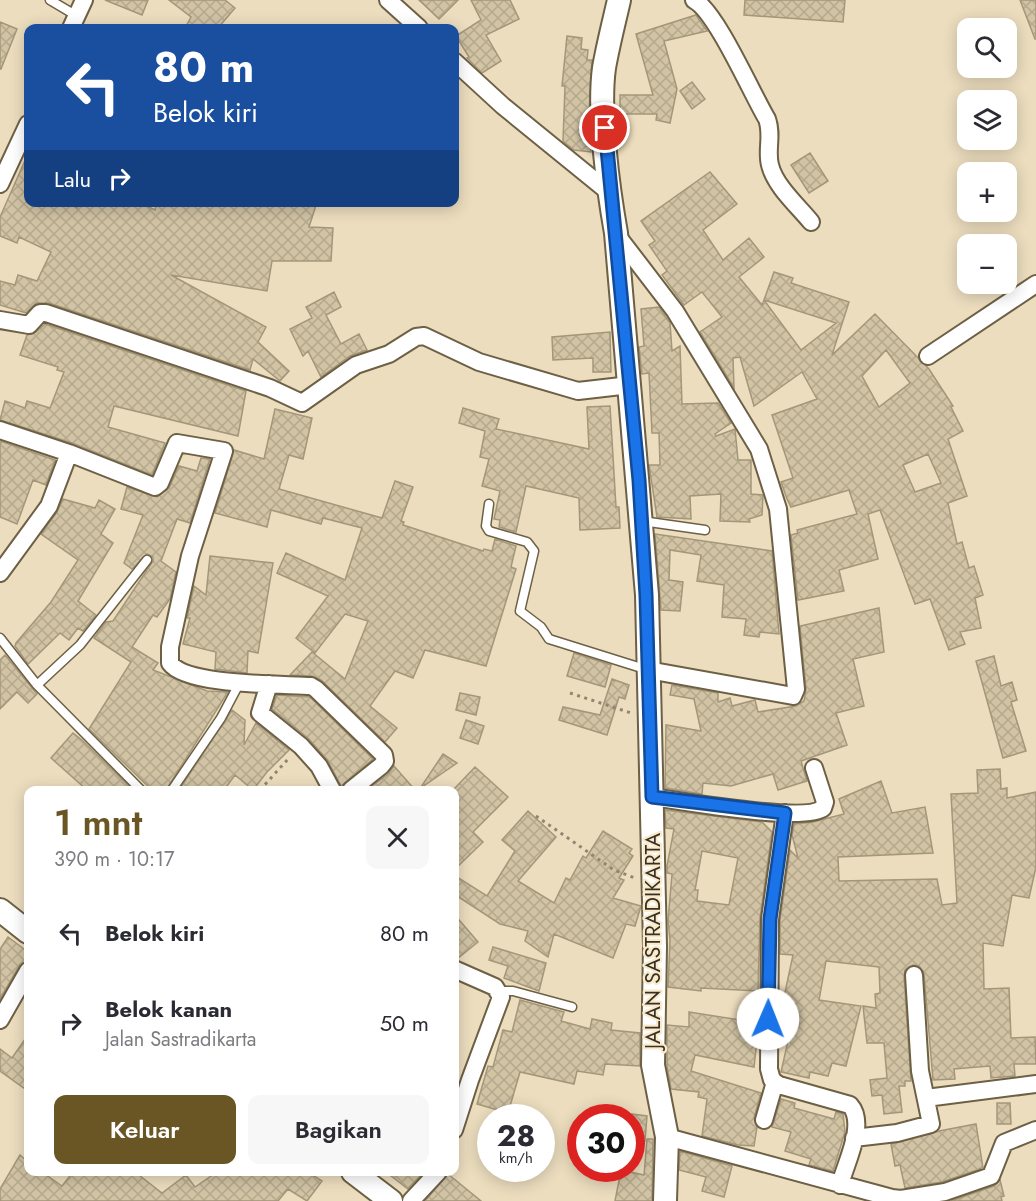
<!DOCTYPE html>
<html lang="id">
<head>
<meta charset="utf-8">
<style>
	body { margin:0; font-family:Jost,sans-serif; background:#f7f7f7; color:#2b2b33; height:100vh; display:flex; flex-direction:column; font-size:22px; white-space:nowrap }
	* { box-sizing:border-box; margin:0 }
	p { font-size:20px; color:#7c7c81 }
	.icon { flex:none; width:33px; height:33px; fill:none; stroke:currentColor; stroke-width:2; stroke-linecap:round; stroke-linejoin:round }
	.map { position:relative; flex:1; overflow:hidden }
	.details { position:absolute; left:24px; top:786px; width:435px; height:390px; display:flex; flex-direction:column; background:#fff; border-radius:12px; box-shadow:0 3px 15px #0003 }
	.details>* { flex:none }
	.hud { position:absolute; left:24px; top:24px; width:435px; height:183px; border-radius:12px; box-shadow:0 3px 15px #0003; background:#1a4fa0; color:#fff; overflow:hidden }
	.fabs { position:absolute; left:957px; top:18px; display:grid; gap:12px }
	.fabs a { display:grid; place-items:center; width:60px; height:60px; border-radius:12px; background:#fff; box-shadow:0 3px 15px #0003; font-size:30px }
	.speed { position:absolute; left:477px; top:1104px; display:flex; gap:12px; font-size:30px; font-weight:700; text-align:center }
	.speed>* { display:grid; place-content:center; width:78px; height:78px; border-radius:50%; background:#fff; box-shadow:0 3px 15px #0003; line-height:1 }
	.speed small { font-size:15px; font-weight:400 }
	.speed .limit { border:9px solid #d22; background:#fff; color:#111 }
	.pin { position:absolute; display:grid; place-items:center; width:51px; height:51px; color:#fff; margin:-26px; border:3px solid #fff; border-radius:50%; box-shadow:0 2px 6px #0007 }
	.me { position:absolute; width:66px; margin:-33px; rotate:1deg; stroke-linejoin:round; filter:drop-shadow(0 0 4px #0008) }
	.turn { display:flex; align-items:center; gap:21px; height:126px; padding:0 30px; font-size:27px }
	.turn .icon { width:78px; height:78px; stroke-width:2.5 }
	.turn b { display:block; font-size:42px; line-height:51px }
	.then { display:flex; align-items:center; height:57px; padding:0 30px; background:#0003; gap:12px; font-size:22px }
	.round { display:grid; place-items:center; flex:none; width:63px; height:63px; border-radius:12px; background:#f7f7f7 }
	.summary { display:flex; align-items:center; justify-content:space-between; height:102px; padding:0 30px }
	h1 { font-size:36px; font-weight:600; line-height:45px; color:#6a5524 }
	.cta { display:flex; gap:12px; margin-top:auto; padding:12px 30px }
	.cta a { flex:1; height:69px; border-radius:12px; background:#6a5524; color:#fff; font-size:24px; font-weight:600; line-height:69px; text-align:center }
	.cta a+a { background:#f7f7f7; color:#2b2b33 }
	ul { padding:0; list-style:none }
	li { display:flex; align-items:center; gap:18px; height:90px; padding:0 30px }
	li div { flex:1 }
	li b { display:block; font-size:22px }
	li em { font-style:normal }
	.map>svg:first-child { display:block }
	.building { fill:url(#building-cross-hatch); stroke:#a49679; stroke-width:1.5; fill-rule:evenodd }
	.lines { fill:none; stroke-linecap:round; stroke-linejoin:round }
	.lane-casing { stroke:#6d6045; stroke-width:11 }
	.street-casing { stroke:#6d6045; stroke-width:20 }
	.secondary-casing { stroke:#6d6045; stroke-width:26 }
	.path { stroke:#908670; stroke-width:3; stroke-dasharray:3 4.5; stroke-linecap:butt }
	.lane { stroke:#fff; stroke-width:8 }
	.street { stroke:#fff; stroke-width:16 }
	.secondary { stroke:#fff; stroke-width:22 }
	.route-casing { stroke:#114b97; stroke-width:15 }
	.route { stroke:#1a73e8; stroke-width:10 }
	.labels { text-anchor:middle; stroke-width:4.5; stroke-linejoin:round; paint-order:stroke }
	.street-label { font-size:21px; fill:#373125; stroke:#f9eacb }
</style>
</head>
<body>
<div class="map">
<svg width="1036" height="1201" viewBox="0 0 1036 1201">
	<defs>
		<pattern id="building-cross-hatch" width="8" height="8" patternUnits="userSpaceOnUse" patternTransform="scale(1.5)"><rect width="8" height="8" fill="#d1c3a4"/><path d="M0 0l8 8M0 8l8-8" fill="none" stroke="#b4a88d"/></pattern>
	</defs>
	<rect width="100%" height="100%" fill="#ecddbe"/>
	<path class="building" d="M105 0H148L142 15Z
		M169 0H225L235 8 218 28H185L191 17Z
		M419 0H458L439 19Z
		M471 0H510L519 19 486 35 501 61 482 73 467 58 469 57 456 36 481 20Z
		M745 0H845L843 22 744 15Z
		M1020 0H1036V39H1035Z
		M696 15 707 31 664 41 677 89 670 123 656 120 657 114H620V95H653L636 34Z
		M0 22 17 29 1 69H0Z
		M567 36 582 38 581 49 588 50 587 60H592L588 132 591 152 574 150 563 141 565 86H562Z
		M692 82 705 99 692 109 680 91Z
		M810 153 828 181 809 193 791 165Z
		M27 156 28 202H67L77 208 80 202H139L155 210 157 202H317L309 227 333 228 331 261H272L267 291 171 275 266 327 258 342 289 371 280 381 253 359 250 370 49 303H36L26 313 0 305V281L15 285 18 275 37 281 51 252 19 237 17 243 0 236V217Z
		M710 172 737 204 703 230 723 260 749 238 764 257 739 277 762 305 764 300 801 350 836 323 764 300 774 272 793 278 791 283 849 302 832 355 875 314 929 369 953 406 951 407 963 431 948 439 967 496 948 503 957 544 962 542 969 568 974 566 983 595 975 598 981 628 960 632 965 644 949 650 930 599 915 604 880 510 868 514 878 559 839 570 844 591 798 600 791 535 798 533 797 530 857 514 849 490 791 507 787 499 781 482 793 478 772 415 817 399 802 372 754 406 740 357 733 358 734 388 700 332 722 317 702 292 684 305 662 275 667 271 649 245 655 241 641 221ZM886 350 910 383 879 407 862 376ZM928 454 941 483 915 492 903 465Z
		M334 292 341 307 326 315 341 344 359 334 367 350 350 356 321 377 308 351 303 356 290 329 312 318 306 307Z
		M659 307 670 323 672 351 680 346 682 404 718 403 731 423 715 434 716 436 735 429 738 460H751V494L763 495 762 515 749 519 750 522 720 521 721 494 690 496 691 519 657 517 649 465H660L659 433H652L649 373 642 374 639 347 644 346 641 309Z
		M45 324 246 391 238 436 114 406 108 427 165 443 152 475 72 443 0 420 5 401 25 408 27 401 50 408 64 372 57 370 58 367 20 355 27 335 36 332Z
		M610 332 611 372H593V358L553 360 552 337Z
		M610 406 616 507H619L620 528 580 530 579 498 526 486 516 532 499 527 500 520 494 519 500 491 482 486 489 459 480 457 485 431 459 423 463 408 499 419 496 429 589 449 587 407Z
		M275 409 312 418 303 459 289 455 279 489 382 518 395 481 413 487 401 521 404 522 403 525 483 551 484 549 492 551 495 539 516 546 511 567 516 569 486 666 425 650 413 678 395 671 370 706 397 728 385 742 321 680 312 676 290 675 312 652 345 679 368 621 345 614 315 653 296 638 328 596 277 573 286 553 345 580 362 528 323 518 321 524 271 510 267 527 215 513 234 450 264 459Z
		M0 441 55 460 46 485 33 480 17 524 0 517Z
		M201 458 210 459 190 523 177 519 161 561 176 572 170 599 157 617 153 615 132 647 158 663 153 670 207 691 228 692 166 790H152L89 729 131 662 94 638 106 622 113 621 153 561V557L147 554 132 569 124 563 143 515 121 509 127 487 157 497 169 488 179 466 197 471Z
		M63 499 95 508 99 500 115 509 101 534 113 543 78 601 96 615 83 631 78 628 69 640 60 633 28 664 15 646 16 643 51 602 78 560 41 534 57 512Z
		M655 534 772 551 779 634 760 632 759 637 744 635 746 619 722 617 724 585 697 581 701 555 670 550 669 580 683 582 680 611 661 610Z
		M210 556 273 563 258 653 248 651 247 673 215 669 216 652 183 644 190 618H187L194 586 206 595Z
		M879 608 884 652 853 659 864 706 836 713 847 745 801 761 807 781 778 790 773 774 731 786 703 783 702 794 665 788 666 725 701 731 694 699 670 695 672 685 718 693V702L730 698 732 706 755 700 758 712 796 706 804 701 806 689 800 626Z
		M574 653 611 665 605 687 567 676Z
		M5 655 37 694 28 703 17 692 0 709V660Z
		M994 656 1001 686 1012 682 1017 700 1011 702 1026 751 1003 758 976 661Z
		M612 679 629 685 625 699 619 697 607 735 559 720 563 707 600 715Z
		M460 693 480 697 476 715 456 710Z
		M277 695 310 697 373 759 341 786 328 761 309 739 272 709Z
		M232 710 245 720 244 745 256 723 289 750 267 772 253 790 235 775 224 790H179Z
		M466 720 484 726 478 744 460 738Z
		M73 733 82 740 133 790H87L51 758Z
		M443 754 457 763 422 787H421Z
		M394 766 415 790H367L388 774Z
		M475 767 508 797 473 832 483 842 454 870V789Z
		M1000 769 1001 789 1007 788V798L1036 792V867L1029 898 1012 895 1003 946 983 943 984 989 1009 988 1011 1038 1035 1037 1036 1064H1014L1015 1076 991 1078 990 1066 954 1069 955 1079 933 1080 924 974 919 966 913 965 905 970 904 976 911 1081H905V1086H899L902 1112 884 1114 882 1095 872 1096 870 1080 887 1078 884 1043H867L863 1006 876 1008 875 994 880 993 879 967 826 961 819 1000 861 1006 846 1066 832 1063 828 1076 810 1072 809 1078 781 1072 790 1032 780 1031V997H784L793 955 780 954V920L790 850 798 858 792 835 794 824 813 822 844 814 839 799 881 781 892 813 925 807 933 853 838 857 839 881 937 879 942 905 957 903 951 794 978 793 977 770Z
		M665 810 762 822 772 832 760 918 758 991 701 988V991L668 987 670 940 668 921 672 874 667 873V866L674 829 666 828ZM702 851 738 858 729 905 697 901 698 890H695Z
		M528 811 556 837 518 881 554 903 566 878 570 880 583 856 586 858 603 831 632 849 629 853 633 856 619 878 624 880 613 898 641 906 635 926 626 924 613 958 554 934 548 957 525 941 528 931 500 924 454 894V875L487 896 515 851 502 840Z
		M454 914 478 942 457 959H454Z
		M8 937 28 952V961L19 966 0 999V949Z
		M493 947 546 963 539 991 504 978 508 966 489 960Z
		M520 1000 564 1012 561 1021 590 1029 592 1019 612 1023 611 1030 640 1033V1066L605 1064 603 1075 577 1071 574 1084 520 1072 508 1113 477 1104 488 1066 493 1067 503 1030 512 1032Z
		M689 1012 759 1023 754 1067 695 1055 691 1071 761 1093 754 1118 757 1127 754 1146 738 1145 702 1136 707 1099 698 1097 699 1092 671 1089 667 1066V1025L689 1027Z
		M28 1035V1091L0 1071V1049L12 1058Z
		M781 1099 795 1103 794 1108 834 1119 836 1112 843 1114 845 1132 833 1171 809 1165 811 1159 785 1151 791 1132 772 1127Z
		M997 1103H1010L1011 1124H997Z
		M632 1114 647 1116 645 1141 632 1140Z
		M976 1124 983 1168 942 1182 905 1188 900 1165 895 1166 891 1144 939 1131Z
		M647 1139H653L652 1201H615L621 1170 644 1175Z
		M680 1151 732 1166 724 1197 702 1191 706 1177 679 1170Z
		M20 1155 28 1162V1172H42L62 1186 73 1172H135L162 1193 186 1175 195 1187 217 1172H308L322 1181 307 1201 288 1189 278 1201H0V1189Z
		M386 1172H424L408 1189Z
		M448 1174 481 1201H425Z
		M1000 1180 1004 1196 1001 1197 1002 1201H951L994 1186Z"/>
	<g class="lines">
		<g class="lane-casing">
			<path id="lane" d="M50 0 77 16
				M489 504 486 526 489 531 527 542 534 551 520 611 541 627 549 639 648 670
				M642 521 705 530
				M0 638 37 685
				M141 790 37 685 80 645 147 560
				M172 790 221 718 239 684
				M499 991H513L572 1007"/>
		</g>
		<g class="street-casing">
			<path id="street" d="M388 0 419 28
				M694 0C716 11 752 94 767 119 773 135 766 150 770 165 775 186 798 206 811 222
				M71 28 84 0
				M454 61 503 106 610 193
				M0 184 28 124
				M616 234 675 311 759 449 778 509 796 689 793 696 648 670
				M0 320 29 325 40 313H46L270 388 302 403 356 365 389 354 416 337 424 336 479 362 578 391 630 385
				M928 356 1036 284
				M0 430 69 453 49 506 0 573
				M69 453 155 487 160 483 177 443 224 451 190 556 170 647V663C186 686 282 684 311 686L316 689 384 755 385 761 381 766 351 790
				M269 684 260 713 301 746 319 766 332 790
				M652 797C680 801 806 823 823 808L825 802 814 768
				M785 813 770 919 769 1069 772 1080 779 1085 850 1105C867 1124 845 1164 840 1185
				M454 969 495 987 501 997 470 1080 454 1130
				M0 1020 28 971
				M926 1098 1036 1084
				M764 1120 775 1082
				M667 1137 892 1198 901 1199 945 1192 991 1176 1004 1143 1036 1130
				M854 1138 897 1133 931 1124 920 1071 914 975
				M411 1201 438 1172"/>
		</g>
		<g class="secondary-casing">
			<path id="secondary" d="M619 0C614 22 608 45 604 68 598 112 608 188 616 233L647 595 655 946 653 1065 667 1137 665 1201
				M0 910 28 932
				M353 1172 391 1201"/>
		</g>
		<path class="path" d="M570 693 631 713
			M260 790 289 758
			M536 816 614 870 635 878"/>
		<use href="#lane" class="lane"/>
		<use href="#street" class="street"/>
		<use href="#secondary" class="secondary"/>
	</g>
	<g class="lines">
		<g class="route-casing">
			<path id="route" d="M605 128 639 480 646 595 652 797 785 813 770 919 768 1019"/>
		</g>
		<use href="#route" class="route"/>
	</g>
	<g class="labels">
		<g class="street-label">
			<text transform="translate(653 941) rotate(-90)" y="7">JALAN SASTRADIKARTA</text>
		</g>
	</g>
</svg>
<div class="fabs">
<a><svg class="icon" aria-label="search" viewBox="0 0 24 24"><circle cx="10" cy="10" r="6"/><path d="M15 15l6 6"/></svg></a>
<a><svg class="icon" aria-label="layers" viewBox="0 0 24 24"><path d="M12 4l9 5-9 5-9-5zM3 14l9 5 9-5"/></svg></a>
<a>+</a>
<a>−</a>
</div>
<div class="speed"><div>28<small>km/h</small></div><div class="limit">30</div></div>
<div class="pin" style="left:605px;top:128px;background:#d93025"><svg class="icon" aria-label="arrive" viewBox="0 0 24 24"><path d="M6 21V4h12l-3 4 3 4H6"/></svg></div>
<svg class="me" style="left:768px;top:1019px" viewBox="-20 -20 40 40"><circle r="19" fill="#fff"/><path d="M0-13L10 11 0 6-10 11z" fill="#1a73e8"/></svg>
<div class="hud">
<div class="turn"><svg class="icon" aria-label="left" viewBox="0 0 24 24"><path d="M17 20v-9H6M10 6l-5 5 5 5"/></svg><div><b>80 m</b>Belok kiri</div></div>
<div class="then">Lalu<svg class="icon" aria-label="right" viewBox="0 0 24 24"><path d="M7 20v-9h11M14 6l5 5-5 5"/></svg></div>
</div>
<section class="details">
<div class="summary"><div><h1>1 mnt</h1><p>390 m · 10:17</p></div><a class="round"><svg class="icon" aria-label="close" viewBox="0 0 24 24"><path d="M6 6l12 12M18 6L6 18"/></svg></a></div>
<ul>
<li><svg class="icon" aria-label="left" viewBox="0 0 24 24"><path d="M17 20v-9H6M10 6l-5 5 5 5"/></svg><div><b>Belok kiri</b></div><em>80 m</em></li>
<li><svg class="icon" aria-label="right" viewBox="0 0 24 24"><path d="M7 20v-9h11M14 6l5 5-5 5"/></svg><div><b>Belok kanan</b><p>Jalan Sastradikarta</p></div><em>50 m</em></li>
</ul>
<div class="cta"><a>Keluar</a><a>Bagikan</a></div>
</section>
</div>
</body>
</html>
